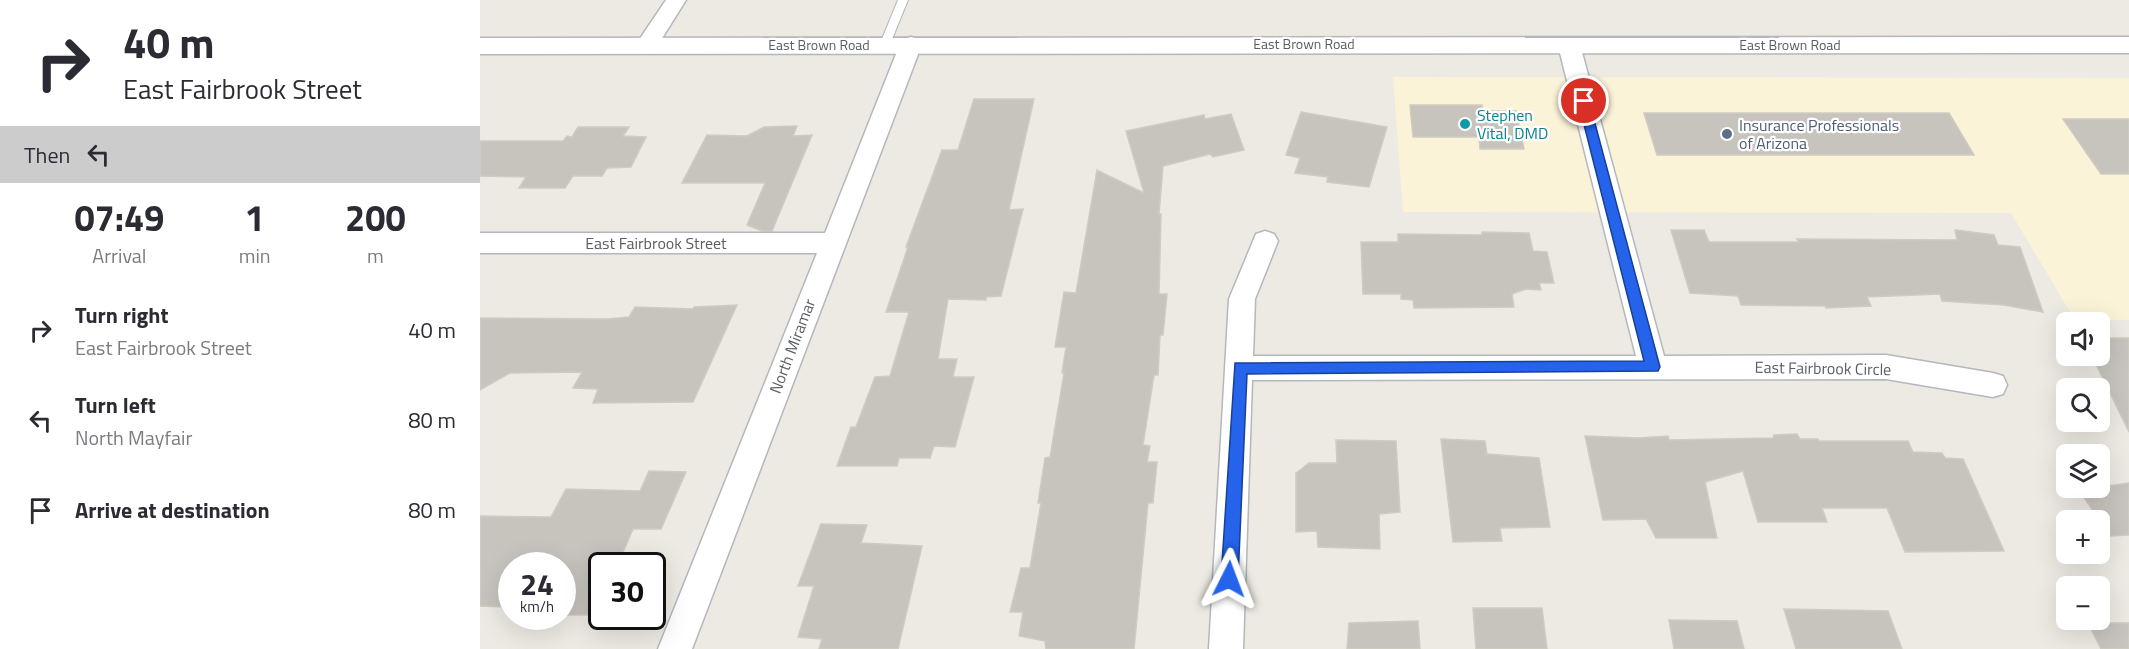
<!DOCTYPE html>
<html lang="en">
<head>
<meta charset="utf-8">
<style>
	body { margin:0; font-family:"Titillium Web",sans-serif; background:#f2f2f3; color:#2b2b33; height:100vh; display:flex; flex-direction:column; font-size:22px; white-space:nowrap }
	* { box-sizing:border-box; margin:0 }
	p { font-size:20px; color:#7c7c81 }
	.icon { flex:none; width:33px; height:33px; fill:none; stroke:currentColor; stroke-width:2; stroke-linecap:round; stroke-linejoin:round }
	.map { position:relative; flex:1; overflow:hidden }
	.drawer { display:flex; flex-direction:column; background:#fff; width:480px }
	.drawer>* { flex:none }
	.banner { background:#fff; color:#2b2b33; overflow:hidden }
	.buttons { position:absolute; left:1576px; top:312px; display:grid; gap:12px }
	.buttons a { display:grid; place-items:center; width:54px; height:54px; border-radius:9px; background:#fff; box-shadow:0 6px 24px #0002; font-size:30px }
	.speed { position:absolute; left:18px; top:552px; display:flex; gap:12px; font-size:30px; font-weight:700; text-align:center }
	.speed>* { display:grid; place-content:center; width:78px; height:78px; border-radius:50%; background:#fff; box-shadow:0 6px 24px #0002; line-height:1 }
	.speed small { font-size:15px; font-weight:400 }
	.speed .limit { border:3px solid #111; border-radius:9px; background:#fff; color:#111 }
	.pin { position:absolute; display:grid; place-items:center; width:51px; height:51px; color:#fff; margin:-26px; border:3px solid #fff; border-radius:50%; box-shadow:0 2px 6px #0007 }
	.me { position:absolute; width:66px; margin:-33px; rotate:3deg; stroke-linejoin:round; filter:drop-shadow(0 0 4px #0008) }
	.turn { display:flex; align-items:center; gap:21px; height:126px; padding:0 24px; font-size:27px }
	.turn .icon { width:78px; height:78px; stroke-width:2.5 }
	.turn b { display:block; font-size:42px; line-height:51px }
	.then { display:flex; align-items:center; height:57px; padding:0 24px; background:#0003; gap:12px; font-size:22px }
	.eta { display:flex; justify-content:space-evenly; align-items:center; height:102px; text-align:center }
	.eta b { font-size:36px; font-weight:700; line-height:42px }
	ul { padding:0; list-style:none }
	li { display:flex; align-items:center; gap:18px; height:90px; padding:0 24px }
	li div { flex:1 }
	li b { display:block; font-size:22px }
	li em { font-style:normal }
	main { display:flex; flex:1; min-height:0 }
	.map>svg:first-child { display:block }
	.commercial { fill:#fbf3d8 }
	.building { fill:#c7c4be; stroke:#d0cbc0; stroke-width:1.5 }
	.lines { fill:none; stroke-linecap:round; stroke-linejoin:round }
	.service-casing { stroke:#b4b7bb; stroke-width:2 }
	.minor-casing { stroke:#b4b7bb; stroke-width:3 }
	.secondary-casing { stroke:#b3b6bb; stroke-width:3 }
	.service { fill:#fff; fill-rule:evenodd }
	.minor { fill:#fff; fill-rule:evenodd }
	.secondary { fill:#fff; fill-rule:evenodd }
	.route { fill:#2563eb; stroke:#184099; stroke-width:1.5 }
	.culture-dot { fill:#0f9aa8; stroke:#fff; stroke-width:2 }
	.service-dot { fill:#5c6f8a; stroke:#fff; stroke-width:2 }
	.labels { text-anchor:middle; stroke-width:4.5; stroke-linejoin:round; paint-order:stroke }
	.far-street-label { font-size:14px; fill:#5a5d61; stroke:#fff }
	.culture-label { font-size:16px; fill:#0d838f; stroke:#fff; text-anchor:start }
	.service-label { font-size:16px; fill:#4e5e75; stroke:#fff; text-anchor:start }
	.street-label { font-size:16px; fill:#5a5d61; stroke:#fff }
</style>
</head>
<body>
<main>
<section class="drawer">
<div class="banner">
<div class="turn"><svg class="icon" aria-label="right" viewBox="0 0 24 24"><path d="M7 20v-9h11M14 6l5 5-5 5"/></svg><div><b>40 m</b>East Fairbrook Street</div></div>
<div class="then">Then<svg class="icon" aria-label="left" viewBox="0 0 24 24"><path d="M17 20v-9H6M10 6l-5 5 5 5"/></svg></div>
</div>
<div class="eta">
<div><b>07:49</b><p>Arrival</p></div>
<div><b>1</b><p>min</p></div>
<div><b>200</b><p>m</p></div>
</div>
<ul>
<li><svg class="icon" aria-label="right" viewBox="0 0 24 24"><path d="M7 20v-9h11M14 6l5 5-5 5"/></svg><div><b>Turn right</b><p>East Fairbrook Street</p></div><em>40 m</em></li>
<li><svg class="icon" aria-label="left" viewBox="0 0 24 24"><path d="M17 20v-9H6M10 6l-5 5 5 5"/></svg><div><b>Turn left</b><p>North Mayfair</p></div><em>80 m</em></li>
<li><svg class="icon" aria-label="arrive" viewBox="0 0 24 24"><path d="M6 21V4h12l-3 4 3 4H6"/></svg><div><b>Arrive at destination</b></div><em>80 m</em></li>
</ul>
</section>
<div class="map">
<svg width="1649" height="649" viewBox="0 0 1649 649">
	<rect width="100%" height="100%" fill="#eceae2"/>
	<path class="commercial" d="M913 77 1649 78V320H1595L1531 213 923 212Z"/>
	<path class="building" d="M494 99H554L529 210 543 209 521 296 506 297V300L468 299 458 359H477L473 377H494L475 447 454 446 450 458H419L417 466H357L371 427H376L395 377 410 376 429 312H406L428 247H426L462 150H478Z
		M930 105H1002V111H1036L1044 149H1000L999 137H933Z
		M821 112 907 127 889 187 847 182 848 177 815 173 820 158 806 155Z
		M1164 113H1469L1494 155H1177Z
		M751 114 764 150 733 157 730 154 683 166 679 214H681L679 294H687L683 335H680L678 375H674L663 445 670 446 667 462H677L673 503H668L654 649H566L565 641 539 636 543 612H530L541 568H550L561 503H558L565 458 570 457 584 373H582L586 347H575L584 292 596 293 617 170 664 193 646 131 724 115 725 119Z
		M1583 119H1649V174H1621Z
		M317 126 313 136 332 135 292 231H282L267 225 285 183H202L227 135 267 136 284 127Z
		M98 127H149L143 136 166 137 151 167 127 168 122 176H93L85 188H39L46 177 0 176V141H83L87 136 92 137Z
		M1191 230H1224L1229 242H1319L1317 239 1477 240 1475 230 1514 235 1518 245 1540 247 1563 312 1524 305 1462 301 1460 294 1387 297 1391 306 1346 308 1345 306 1261 305 1258 296 1210 293Z
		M1002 232 1049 233 1053 251 1067 252 1074 283H1059L1061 290 1046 289 1032 294 1034 307 934 308 933 300 921 299V294H883L881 242H918V234L1002 235Z
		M257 305 213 402 113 403 118 389 93 388 102 372 30 373 0 390V318L128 319 149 317 155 307 213 309 214 307Z
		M1620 338H1649V432L1612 356H1620Z
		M1317 434 1320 439H1338L1339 441H1428L1433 452 1462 453 1465 458 1483 459 1524 551 1425 552 1407 508H1342L1347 522H1278L1263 471 1225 482 1237 538H1176L1166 519 1123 520 1105 436 1159 438 1188 436 1189 440 1293 438 1294 435Z
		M961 439 1005 441 1007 454 1059 458 1070 527 1020 528 1022 541 973 542Z
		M856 440 916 441 920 512 899 514 900 549 838 547 837 531 816 532V473L829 463H857Z
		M169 471 206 472 181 529H153L137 566H122V602L116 615H82V566H32V607L0 606V516L71 517 86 489 160 491Z
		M1649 483V535L1630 536 1599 490Z
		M341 524 387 525 381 543 442 546 418 649H339L342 639 318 637 334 586H318Z
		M993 608H1062L1067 649H996Z
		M1304 609 1408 611 1422 649H1316Z
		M1189 620 1257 621 1264 649H1194Z
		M938 621 940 649H867L869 623Z
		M1608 623H1649V649H1621Z"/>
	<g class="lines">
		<g class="service-casing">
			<path id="service" d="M418 0H428L410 44 409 46H401L400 44Z"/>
		</g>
		<g class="minor-casing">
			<path id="minor" d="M186 0H206L174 51 166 53 158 51 155 46Z
				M431 37 439 39 442 44 212 649H178L337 253H0V233H345L420 44 423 39Z
				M1089 38 1097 40 1100 45 1184 356 1406 355 1513 373 1523 376 1527 385 1523 394 1513 397 1406 379 772 380 763 649H729L749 299 776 234 785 231 794 234 798 241 775 299 773 356H1156L1078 45 1081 40Z"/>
		</g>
		<g class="secondary-casing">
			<path id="secondary" d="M1649 37V53L0 54V38Z"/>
		</g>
		<use href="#service" class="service"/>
		<use href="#minor" class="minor"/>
		<use href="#secondary" class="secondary"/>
	</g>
	<path class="route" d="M1104 97 1109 101 1180 367 1178 371 767 374 758 579 755 584 749 587 744 584 741 579 755 363 1164 361 1098 101Z"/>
	<circle class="culture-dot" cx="985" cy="124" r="6"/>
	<circle class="service-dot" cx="1247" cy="134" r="6"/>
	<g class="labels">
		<g class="far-street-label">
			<text x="824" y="49">East Brown Road</text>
			<text x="339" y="50">East Brown Road</text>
			<text x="1310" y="50">East Brown Road</text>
		</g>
		<g class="culture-label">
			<text x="997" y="121">Stephen<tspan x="997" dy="18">Vital, DMD</tspan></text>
		</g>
		<g class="service-label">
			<text x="1259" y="131">Insurance Professionals<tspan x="1259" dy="18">of Arizona</tspan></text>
		</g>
		<g class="street-label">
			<text x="176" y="249">East Fairbrook Street</text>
			<text transform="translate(312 346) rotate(-69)" y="6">North Miramar</text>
			<text transform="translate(1343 368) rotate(1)" y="6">East Fairbrook Circle</text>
		</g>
	</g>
</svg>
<div class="buttons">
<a><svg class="icon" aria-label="sound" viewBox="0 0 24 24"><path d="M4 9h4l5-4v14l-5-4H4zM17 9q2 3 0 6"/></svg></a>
<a><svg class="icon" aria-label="search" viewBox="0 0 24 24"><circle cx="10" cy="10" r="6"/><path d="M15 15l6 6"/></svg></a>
<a><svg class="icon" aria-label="layers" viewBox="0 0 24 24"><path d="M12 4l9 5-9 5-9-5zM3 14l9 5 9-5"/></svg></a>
<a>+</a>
<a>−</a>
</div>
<div class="speed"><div>24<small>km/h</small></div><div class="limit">30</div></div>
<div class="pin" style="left:1104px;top:101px;background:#d93025"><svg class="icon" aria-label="arrive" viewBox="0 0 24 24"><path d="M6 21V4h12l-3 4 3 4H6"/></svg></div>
<svg class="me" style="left:749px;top:579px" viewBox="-20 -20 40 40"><path d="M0-17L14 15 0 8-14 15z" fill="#2563eb" stroke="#fff" stroke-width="4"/></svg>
</div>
</main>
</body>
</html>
